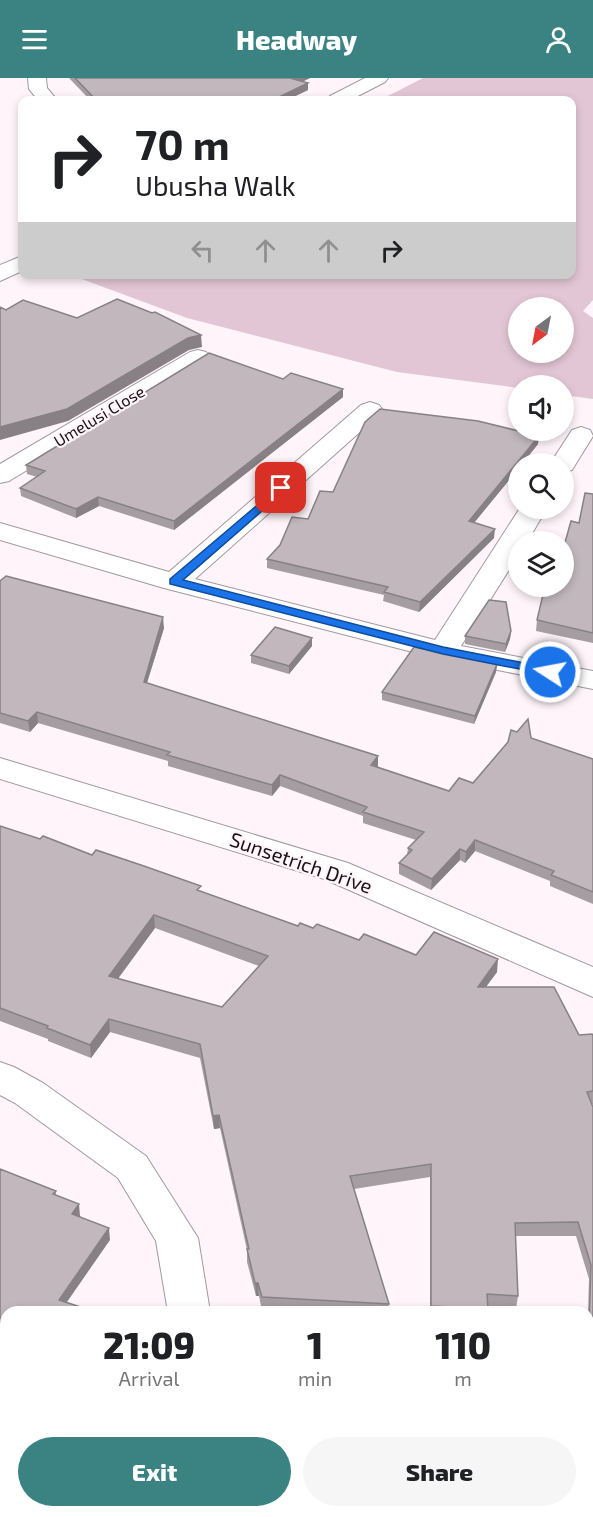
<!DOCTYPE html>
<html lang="en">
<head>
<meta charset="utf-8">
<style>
	body { margin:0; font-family:"Exo 2",sans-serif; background:#f6f6f6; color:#202124; height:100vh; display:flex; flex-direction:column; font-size:22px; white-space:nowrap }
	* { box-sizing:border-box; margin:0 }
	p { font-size:20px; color:#757577 }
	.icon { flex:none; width:33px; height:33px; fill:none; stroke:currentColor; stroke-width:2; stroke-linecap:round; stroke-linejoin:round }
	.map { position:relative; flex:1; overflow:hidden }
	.drawer { position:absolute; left:0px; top:1228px; width:594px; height:212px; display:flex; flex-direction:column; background:#fff; border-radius:18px 18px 0 0; box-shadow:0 3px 9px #0003 }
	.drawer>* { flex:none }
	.banner { position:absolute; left:18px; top:18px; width:558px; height:183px; border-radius:12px; box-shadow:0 3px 9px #0003; background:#fff; color:#202124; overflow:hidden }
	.needle { width:39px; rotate:212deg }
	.tools { position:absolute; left:508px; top:219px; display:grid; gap:12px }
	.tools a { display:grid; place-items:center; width:66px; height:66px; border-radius:50%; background:#fff; box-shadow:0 3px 9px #0003; font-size:30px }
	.pin { position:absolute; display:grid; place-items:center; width:51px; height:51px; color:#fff; margin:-26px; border-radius:12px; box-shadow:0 3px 9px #0006 }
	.me { position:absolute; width:66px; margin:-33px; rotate:281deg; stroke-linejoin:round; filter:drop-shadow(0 0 4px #0008) }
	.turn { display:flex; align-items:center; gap:21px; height:126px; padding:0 18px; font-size:27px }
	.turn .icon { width:78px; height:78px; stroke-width:2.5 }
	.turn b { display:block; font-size:42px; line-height:51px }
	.lanes { display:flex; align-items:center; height:57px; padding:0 18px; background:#0003; justify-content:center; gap:30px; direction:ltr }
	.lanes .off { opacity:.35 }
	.eta { display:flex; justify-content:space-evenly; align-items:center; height:102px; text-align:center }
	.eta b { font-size:36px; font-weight:800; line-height:42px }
	.cta { display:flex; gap:12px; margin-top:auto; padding:12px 18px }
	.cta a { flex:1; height:69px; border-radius:36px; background:#3a8382; color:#fff; font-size:24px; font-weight:800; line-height:69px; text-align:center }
	.cta a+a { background:#f6f6f6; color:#202124 }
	header { display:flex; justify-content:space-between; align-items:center; height:78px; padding:0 18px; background:#3a8382; color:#fff; font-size:27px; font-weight:800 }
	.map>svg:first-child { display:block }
	.green { fill:#e3c6d5; fill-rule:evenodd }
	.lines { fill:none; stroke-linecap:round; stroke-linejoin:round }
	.street-casing { stroke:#a2989d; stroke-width:2 }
	.street { fill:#fff; fill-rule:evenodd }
	.wall { fill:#a69da2; fill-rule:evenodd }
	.shaded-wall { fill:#878084 }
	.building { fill:#c1b7bc; stroke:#878084; stroke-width:1.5; fill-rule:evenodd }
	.route { fill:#1a73e8; stroke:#114b97; stroke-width:1.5 }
	.labels { text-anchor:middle; stroke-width:4.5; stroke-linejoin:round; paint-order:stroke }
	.far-street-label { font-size:16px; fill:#171315; stroke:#fff4f9 }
	.street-label { font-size:20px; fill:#171315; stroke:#fff4f9 }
</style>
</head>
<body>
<header><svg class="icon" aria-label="menu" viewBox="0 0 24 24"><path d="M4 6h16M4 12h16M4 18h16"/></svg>Headway<svg class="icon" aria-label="person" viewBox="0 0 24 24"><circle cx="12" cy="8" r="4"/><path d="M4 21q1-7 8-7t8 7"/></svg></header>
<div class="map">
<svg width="593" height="1439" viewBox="0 0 593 1439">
	<rect width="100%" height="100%" fill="#fff4f9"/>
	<path class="green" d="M423 0H593V222L583 233 593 240V321L564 317V308H519V310L397 294 187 240 71 197 572 196V22H380ZM519 230H564V274H519Z"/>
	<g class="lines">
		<g class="street-casing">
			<path id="street" d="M28 0H46L47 10 57 22H38L29 11Z
				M365 0H388L385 4 350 22H328L330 18Z
				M22 178V193L0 203V187Z
				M198 272 206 274 210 279 206 284 9 403 0 405V386L190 274Z
				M370 324 379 327 383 332 379 337 195 501 435 562 520 430H547L527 464H519V476L461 568 593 593V611L432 579 164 510 0 462V445L169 494 361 327Z
				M581 349 590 352 593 358 572 392 564 394V386H550L572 352Z
				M0 680 348 785 593 889V919L324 801 0 701Z
				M0 984 14 989 43 1005 146 1078 198 1160 210 1234H168L156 1163 118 1100 15 1025 0 1017Z
				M0 1375 6 1377V1420L0 1418Z
				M61 1434H118L120 1439H63Z"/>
		</g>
		<use href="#street" class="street"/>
	</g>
	<path class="wall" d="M69 0H310L302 4 308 12 287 22H90Z
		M283 301 343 319 174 452 99 428 76 440 21 418 20 410 37 399 27 396 26 387Z
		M538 366 522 386H519V390L474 445 494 460 419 534 383 523 384 517 267 490V481L308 441 333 414Z
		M593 416V565L536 553 537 542 579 445Z
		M0 503 164 550 147 605 377 689 449 713 473 705 531 660 593 681V826L550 808V803L475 773 465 785 460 782 431 812 399 796V785L407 777 408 770 416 762 363 745V738L280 708 272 718 168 688V683L38 645 30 654 0 645Z
		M511 553 510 561 505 574 465 566V558Z
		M312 568 289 596 251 585V577Z
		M497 586 496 594 474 646 382 622V614Z
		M0 748 92 777 201 813 298 848 313 850 416 877 497 894 486 909 579 957 593 958V1026H592L593 1340 588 1349V1234L589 1201 576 1158H515L518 1218 516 1231 488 1229 487 1234H430V1099L354 1111 389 1226 388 1234H300L275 1233 278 1234H264V1233H262L259 1218H256L247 1184V1172L220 1050 214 1051 200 980 110 954 91 980 48 963V961L0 943ZM155 850 259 888 222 929 118 901Z
		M0 1091 56 1113V1117L80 1138 110 1162 6 1234V1309L2 1308 0 1311Z"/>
	<path class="shaded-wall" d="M296 0H310L293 8V1Z
		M308 5V12L287 22H273Z
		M201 257 202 269 189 272 68 343 0 362V349L188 260Z
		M343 311V319L174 452V443Z
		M539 358 538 366 522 386H519V390L468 452 469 443Z
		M98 419 99 428 76 440V431Z
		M495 451 494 460 419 534 420 524Z
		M163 539 164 550 144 614V604Z
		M511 553 510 561 505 574 506 566Z
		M312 560V568L289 596V588Z
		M497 586 496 594 474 646 475 638Z
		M37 634 38 645 30 654 28 643Z
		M378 678V689L371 687Z
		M280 697V708L272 718V707Z
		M475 762V773L465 785 466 774Z
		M460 771V782L431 812 432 801Z
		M154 837 155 850 110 911 109 898Z
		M498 881 497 894 476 922 478 909Z
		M109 941 110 954 91 980 90 967Z
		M219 1037 220 1050 214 1051 213 1038Z
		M79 1126 80 1138 74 1147 72 1136Z
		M109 1150 110 1162 60 1234 59 1222Z
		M255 1205H258L259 1218H256Z
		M0 1298 2 1308 0 1311Z
		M593 1331V1340L588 1349V1340Z
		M316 1434H324L321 1439H315Z
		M550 1434H556L553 1439H548Z"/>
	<path class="building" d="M75 0H296L293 1 308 5 273 22H96Z
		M117 221 152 235 155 234 201 257 188 260 67 331 0 349V229L6 232 23 222 77 240Z
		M209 275 283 301 291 295 343 311 174 443 98 419 76 431 20 410 45 393 26 387Z
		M380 331 478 343 539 358 469 443 495 451 420 524 384 514 388 509 267 481 280 467 292 439 308 441 320 413 333 414 365 344Z
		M585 415 593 416V555L537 542 545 508H564V468L571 443 579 445Z
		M6 498 163 539 144 604 378 678 371 687 449 713 459 700 473 705 508 664 511 652 517 654 528 641 531 660 593 681V814L551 797 554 793 475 762 466 774 460 771 432 801 399 785 412 772 408 770 424 754 363 734 367 729 280 697 272 707 167 677 170 674 37 634 28 643 0 635V503Z
		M489 522 506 524 511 553 506 566 465 558Z
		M275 549 312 560 289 588 251 577Z
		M414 569 497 586 475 638 382 614Z
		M0 748 40 761 43 758 92 777 96 772 141 787 201 808 197 812 298 848 300 845 313 850 317 846 359 862 364 856 416 877 434 854 498 881 478 909H554L579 957 592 956 593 958V1013L587 1014 593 1029V1331L588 1340V1285L591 1187 578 1144 515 1145 518 1218 487 1216 488 1231 431 1228V1086L350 1098 389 1226 262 1219 258 1205H255L247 1171H249L219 1037 213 1038 200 966 109 941 90 967 47 950 48 948 0 930ZM154 837 268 878 222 929 109 898Z
		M0 1091 56 1113 53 1116 79 1126 72 1136 109 1150 59 1222 96 1234H6V1298L0 1296Z
		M264 1229 278 1234H265Z
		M201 1434H316L315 1435 324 1439H198Z
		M418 1434H550L548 1439H415Z"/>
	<path class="route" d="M281 407 287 410 285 413 183 502 443 569 550 590 556 594 550 597 443 576 170 506V501Z"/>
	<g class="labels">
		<g class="far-street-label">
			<text transform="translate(99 338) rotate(-31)" y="6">Umelusi Close</text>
		</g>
		<g class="street-label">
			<text transform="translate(301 785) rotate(19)" y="7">Sunsetrich Drive</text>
		</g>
	</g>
</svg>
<div class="tools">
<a><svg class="needle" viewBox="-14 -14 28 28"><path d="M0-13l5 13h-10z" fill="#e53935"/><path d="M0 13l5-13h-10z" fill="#757577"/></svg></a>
<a><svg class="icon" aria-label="sound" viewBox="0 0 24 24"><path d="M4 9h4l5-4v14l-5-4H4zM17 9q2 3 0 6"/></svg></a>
<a><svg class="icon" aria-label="search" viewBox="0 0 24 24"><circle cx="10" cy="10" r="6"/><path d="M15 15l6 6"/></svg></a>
<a><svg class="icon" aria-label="layers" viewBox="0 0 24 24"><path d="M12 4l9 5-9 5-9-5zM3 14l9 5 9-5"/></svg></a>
</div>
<div class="pin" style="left:281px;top:410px;background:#d93025"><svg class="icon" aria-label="arrive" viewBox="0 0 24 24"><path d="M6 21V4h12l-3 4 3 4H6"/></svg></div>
<svg class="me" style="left:550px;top:594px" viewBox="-20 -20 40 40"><circle r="17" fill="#1a73e8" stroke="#fff" stroke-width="3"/><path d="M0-11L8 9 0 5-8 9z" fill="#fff"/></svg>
<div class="banner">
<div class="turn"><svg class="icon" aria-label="right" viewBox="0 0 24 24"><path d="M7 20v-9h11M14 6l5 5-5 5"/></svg><div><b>70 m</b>Ubusha Walk</div></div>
<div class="lanes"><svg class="icon off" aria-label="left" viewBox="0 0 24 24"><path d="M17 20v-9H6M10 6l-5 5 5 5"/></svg><svg class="icon off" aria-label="ahead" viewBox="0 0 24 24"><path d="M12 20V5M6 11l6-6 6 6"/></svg><svg class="icon off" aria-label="ahead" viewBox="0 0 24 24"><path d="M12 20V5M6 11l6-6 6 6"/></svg><svg class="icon" aria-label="right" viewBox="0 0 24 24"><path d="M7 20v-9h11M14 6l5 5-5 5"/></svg></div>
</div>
<section class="drawer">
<div class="eta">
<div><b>21:09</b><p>Arrival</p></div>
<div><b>1</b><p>min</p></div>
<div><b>110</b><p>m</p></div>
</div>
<div class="cta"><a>Exit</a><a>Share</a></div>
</section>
</div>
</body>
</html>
